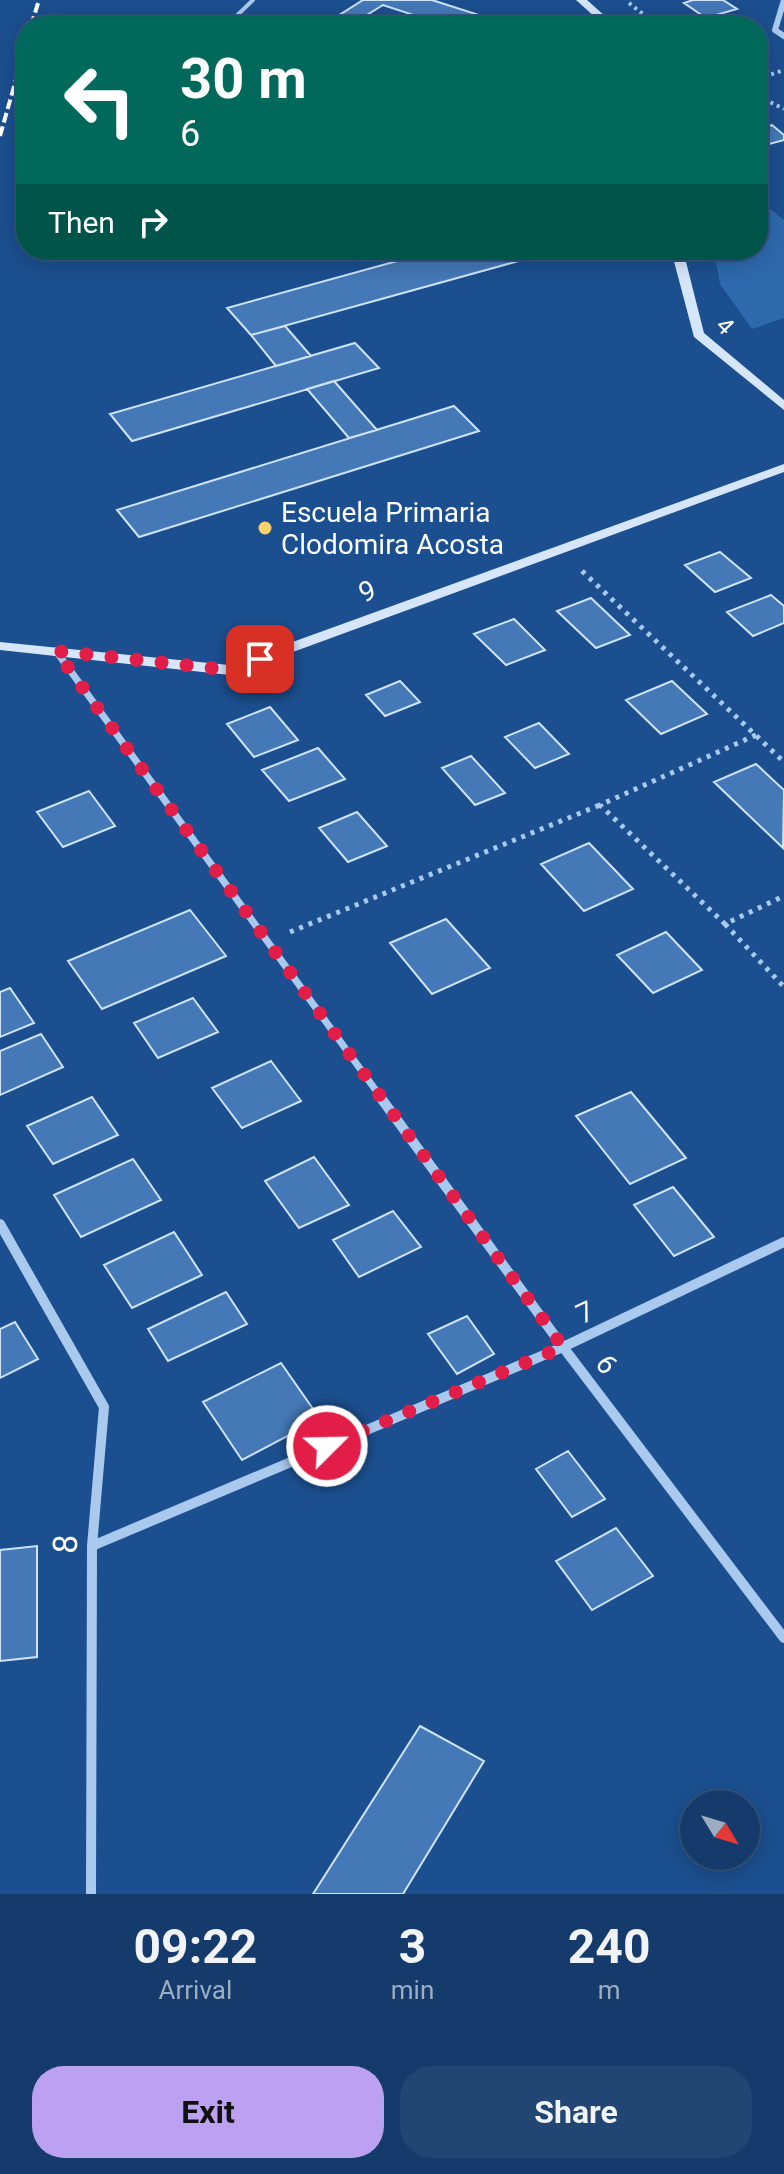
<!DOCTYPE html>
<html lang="en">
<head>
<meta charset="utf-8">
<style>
	body { margin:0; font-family:Roboto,sans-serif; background:#214673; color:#f1f3f6; height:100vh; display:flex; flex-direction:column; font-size:30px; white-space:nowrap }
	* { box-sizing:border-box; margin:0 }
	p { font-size:26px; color:#9dadc1 }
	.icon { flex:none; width:44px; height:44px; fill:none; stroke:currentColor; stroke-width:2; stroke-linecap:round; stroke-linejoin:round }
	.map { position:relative; height:1894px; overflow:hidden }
	.sheet { display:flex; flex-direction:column; background:#143b6b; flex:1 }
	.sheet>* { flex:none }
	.hud { position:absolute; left:16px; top:16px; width:752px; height:244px; border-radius:32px; box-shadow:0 4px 20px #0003,0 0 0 2px #33557e; background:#00695c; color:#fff; overflow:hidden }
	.needle { width:52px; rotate:128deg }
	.controls { position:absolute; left:680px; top:1790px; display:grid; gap:16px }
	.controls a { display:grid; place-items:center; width:80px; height:80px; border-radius:50%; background:#143b6b; box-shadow:0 4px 20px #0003,0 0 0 2px #33557e; font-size:40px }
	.pin { position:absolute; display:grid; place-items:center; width:68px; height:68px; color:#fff; margin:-34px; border-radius:16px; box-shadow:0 4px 12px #0006 }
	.me { position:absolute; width:88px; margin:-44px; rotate:67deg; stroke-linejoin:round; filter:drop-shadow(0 0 6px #0008) }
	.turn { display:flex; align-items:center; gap:28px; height:168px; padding:0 32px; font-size:36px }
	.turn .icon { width:104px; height:104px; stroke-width:2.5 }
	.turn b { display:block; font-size:56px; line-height:68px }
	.then { display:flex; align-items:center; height:76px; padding:0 32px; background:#0003; gap:16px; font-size:30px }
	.eta { display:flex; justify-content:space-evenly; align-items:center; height:136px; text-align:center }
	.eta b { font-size:48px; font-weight:700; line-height:56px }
	.primary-button { display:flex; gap:16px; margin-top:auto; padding:16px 32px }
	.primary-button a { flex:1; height:92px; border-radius:32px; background:#bca0f2; color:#111; font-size:32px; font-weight:700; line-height:92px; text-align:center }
	.primary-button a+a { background:#214673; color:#f1f3f6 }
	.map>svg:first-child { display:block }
	.green { fill:#2e69ad }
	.building { fill:#4478b7; stroke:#cfe3fa; stroke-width:2 }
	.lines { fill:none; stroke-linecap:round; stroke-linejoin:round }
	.path-far1 { stroke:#a9c9ee; stroke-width:4; stroke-dasharray:3 4; stroke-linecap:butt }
	.path { stroke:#a9c9ee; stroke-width:5; stroke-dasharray:4 6; stroke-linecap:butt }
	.lane { stroke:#a9c9ee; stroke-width:4 }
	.street-far2 { stroke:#a9c9ee; stroke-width:6 }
	.street-far1 { stroke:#a9c9ee; stroke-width:7 }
	.street { stroke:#a9c9ee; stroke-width:10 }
	.secondary { fill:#d6e6fa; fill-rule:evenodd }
	.rail { stroke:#fff; stroke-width:4; stroke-dasharray:10 4; stroke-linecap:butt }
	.route { stroke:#e11d48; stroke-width:14; stroke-dasharray:0 25.2 }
	.poi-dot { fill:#ffd166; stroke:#1b4f8f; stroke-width:3 }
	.labels { text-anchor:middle; stroke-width:8; stroke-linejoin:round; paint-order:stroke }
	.far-street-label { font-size:24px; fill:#fff; stroke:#1b4f8f }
	.poi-label { font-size:28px; fill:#fff; stroke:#1b4f8f; text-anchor:start }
	.street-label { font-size:28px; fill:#fff; stroke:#1b4f8f }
	.near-street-label { font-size:34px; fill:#fff; stroke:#1b4f8f }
</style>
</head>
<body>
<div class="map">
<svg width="784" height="1894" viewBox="0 0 784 1894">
	<rect width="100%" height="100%" fill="#1b4f8f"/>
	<path class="green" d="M758 199 784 220V318L752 329 720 284 714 250H758Z"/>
	<path class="building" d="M363 0H432L513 26H447L383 5 349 26H322Z
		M693 0H723L737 9 706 18 684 3Z
		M772 125 784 135V140L758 147V129Z
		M437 250H540L544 254 251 335 227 308Z
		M285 326 311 356 276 366 251 335Z
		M355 343 379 368 132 441 110 414Z
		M334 381 377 430 349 438 307 389Z
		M454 406 479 431 139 537 117 510Z
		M720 552 751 578 715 592 685 565Z
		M771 595 784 606V623L753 636 727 612Z
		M591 598 630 635 596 648 557 611Z
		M514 619 545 650 506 665 474 634Z
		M400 681 420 702 385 716 366 695Z
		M672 681 707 714 661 734 626 700Z
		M270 707 298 740 254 757 227 724Z
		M539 723 569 754 535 768 505 737Z
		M318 748 345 779 289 801 262 770Z
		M471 756 505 793 475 805 442 768Z
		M756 764 784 790 783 848 714 782Z
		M89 791 115 826 63 847 37 812Z
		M357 812 387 846 348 862 319 828Z
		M589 843 633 889 584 911 541 864Z
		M190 910 226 956 102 1009 68 961Z
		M446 919 490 968 432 994 390 943Z
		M666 932 702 970 653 993 617 955Z
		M10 988 34 1023 0 1037V992Z
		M193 998 218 1032 158 1058 134 1023Z
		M41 1034 63 1067 0 1095V1051Z
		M271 1061 301 1101 242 1128 212 1088Z
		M631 1092 686 1158 630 1184 576 1116Z
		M92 1097 118 1135 53 1164 27 1126Z
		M314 1157 349 1205 299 1228 265 1181Z
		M133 1159 161 1200 81 1237 54 1195Z
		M673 1187 714 1237 674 1256 634 1205Z
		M393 1211 421 1247 359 1277 333 1240Z
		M174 1232 202 1275 132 1308 104 1265Z
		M226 1292 247 1324 168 1361 148 1329Z
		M467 1316 494 1354 457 1374 428 1334Z
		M15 1322 38 1359 0 1378V1329Z
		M281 1363 320 1419 242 1460 203 1402Z
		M568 1451 605 1499 572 1517 536 1469Z
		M616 1528 653 1576 592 1610 556 1561Z
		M37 1546V1657L0 1661V1550Z
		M420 1726 484 1761 403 1894H313Z"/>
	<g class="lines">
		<path class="path-far1" d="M629 3 648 18
			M758 79 784 70
			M758 96 784 109"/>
		<path class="path" d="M582 571 784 762
			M756 735 600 805 725 924 784 896
			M725 924 784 987
			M290 932 600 805"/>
		<path class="lane" d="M226 26 253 0"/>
		<path class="street-far2" d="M784 0 775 30 784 36"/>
		<path class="street-far1" d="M56 651 380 1096"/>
		<path class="street" d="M378 1094 563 1347 784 1638
			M0 1224 104 1407 92 1546 91 1894
			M92 1546 563 1347 784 1242"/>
		<path class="secondary" d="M576 0H587L616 26H605Z
			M671 250H683L704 333 784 400V410L694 337Z
			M784 464V472L230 675 0 650V642L229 665Z"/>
		<path class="rail" d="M31 26 39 0
			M0 136 26 44"/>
	</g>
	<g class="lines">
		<path class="route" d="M260 659 230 670 56 651 563 1347 327 1446"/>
	</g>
	<circle class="poi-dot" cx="265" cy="528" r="8"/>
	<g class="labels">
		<g class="far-street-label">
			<text transform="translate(725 326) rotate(46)" y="8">4</text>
		</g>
		<g class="poi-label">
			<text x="281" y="522">Escuela Primaria<tspan x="281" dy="32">Clodomira Acosta</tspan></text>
		</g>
		<g class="street-label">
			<text transform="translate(367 591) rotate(-20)" y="10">9</text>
			<text transform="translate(585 1312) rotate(-25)" y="10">7</text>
			<text transform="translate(607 1364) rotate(53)" y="10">6</text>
		</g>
		<g class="near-street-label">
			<text transform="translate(65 1544) rotate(-87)" y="12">8</text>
		</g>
	</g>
</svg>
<div class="controls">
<a><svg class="needle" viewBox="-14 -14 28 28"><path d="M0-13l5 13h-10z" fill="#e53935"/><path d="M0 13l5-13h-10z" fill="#9dadc1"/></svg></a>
</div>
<div class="pin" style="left:260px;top:659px;background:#d93025"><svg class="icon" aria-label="arrive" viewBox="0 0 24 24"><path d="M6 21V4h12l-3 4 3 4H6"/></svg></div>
<svg class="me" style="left:327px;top:1446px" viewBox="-20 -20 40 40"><circle r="17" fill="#e11d48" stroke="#fff" stroke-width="3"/><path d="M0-11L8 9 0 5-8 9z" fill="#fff"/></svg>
<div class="hud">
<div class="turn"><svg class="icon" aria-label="left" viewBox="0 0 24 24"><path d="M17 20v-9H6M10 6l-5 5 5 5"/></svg><div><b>30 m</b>6</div></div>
<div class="then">Then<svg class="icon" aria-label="right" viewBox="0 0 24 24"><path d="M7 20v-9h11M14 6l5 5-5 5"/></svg></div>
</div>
</div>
<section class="sheet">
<div class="eta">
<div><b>09:22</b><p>Arrival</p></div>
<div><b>3</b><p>min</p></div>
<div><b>240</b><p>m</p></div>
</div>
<div class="primary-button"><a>Exit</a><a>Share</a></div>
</section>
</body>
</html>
